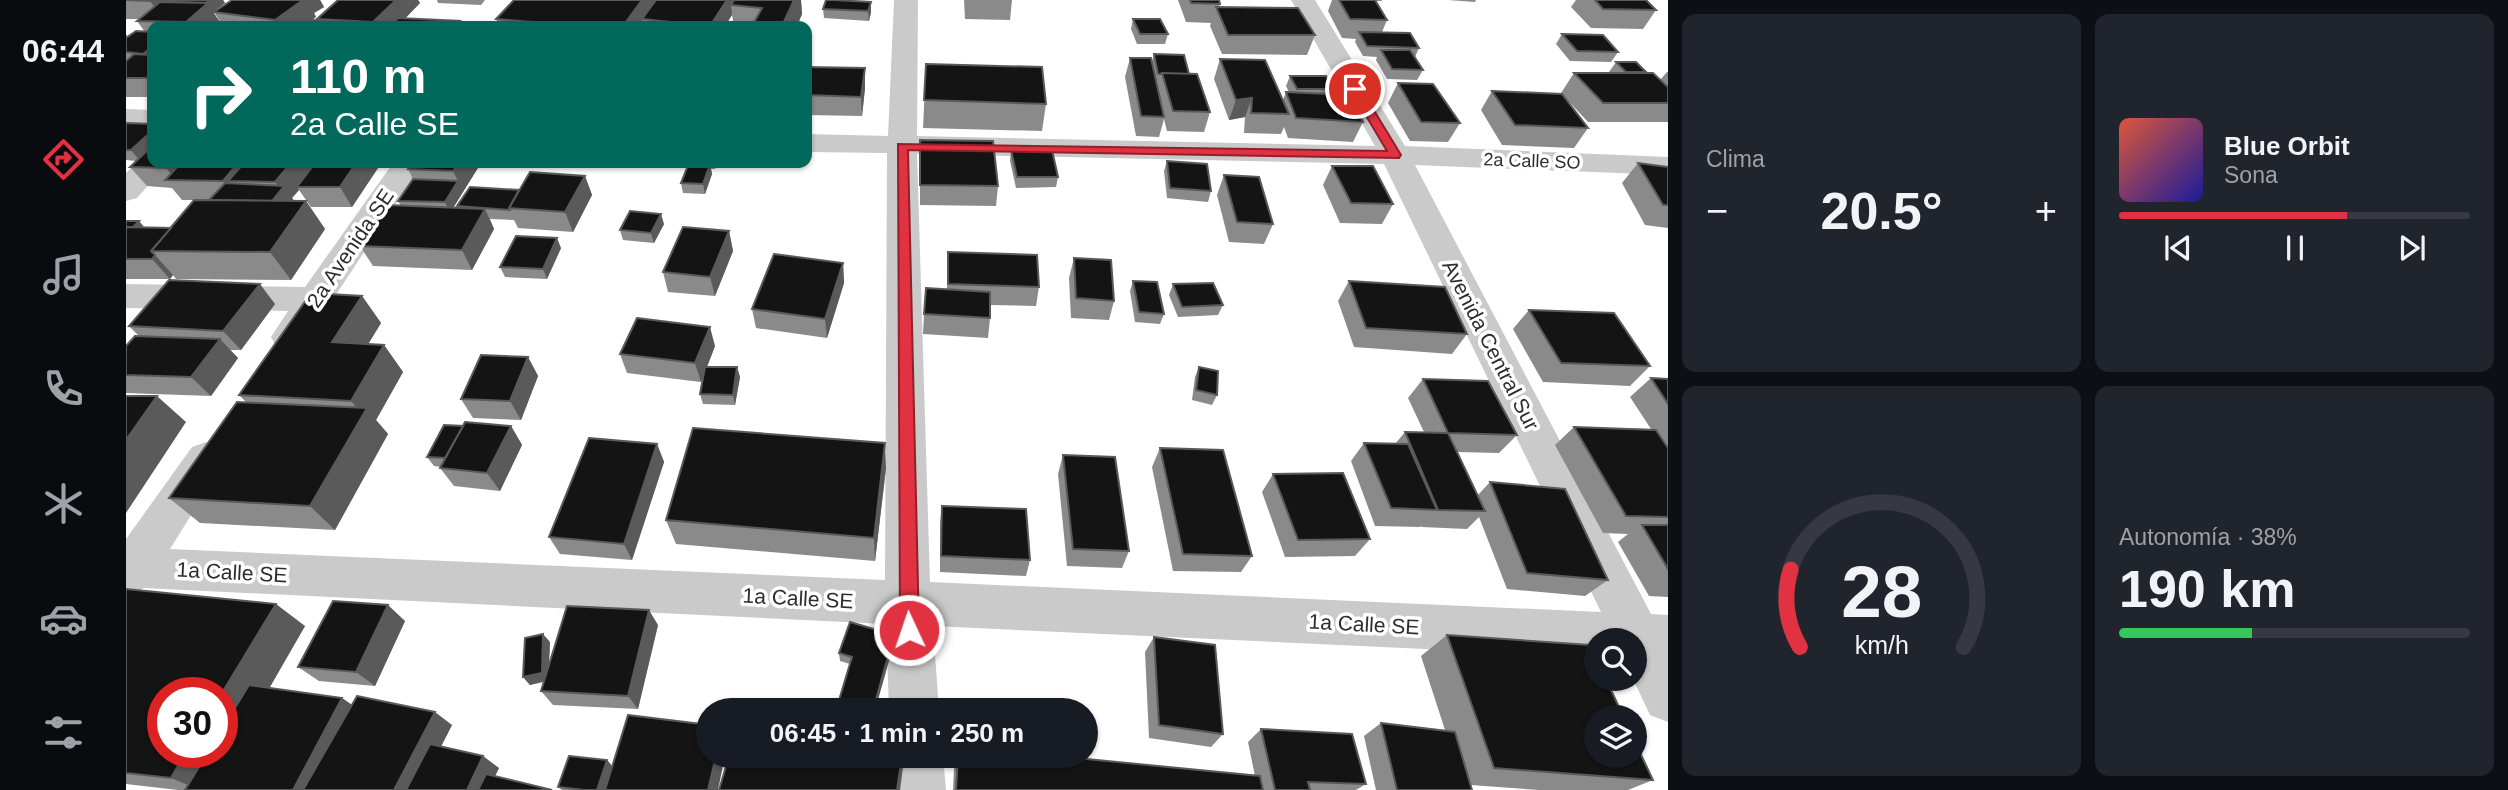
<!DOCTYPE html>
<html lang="es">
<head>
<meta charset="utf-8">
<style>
  :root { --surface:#171b24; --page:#20242c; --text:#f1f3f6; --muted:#9ea1a6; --line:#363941; --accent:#e03241 }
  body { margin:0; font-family:Arial,sans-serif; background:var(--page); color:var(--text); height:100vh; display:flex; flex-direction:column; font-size:26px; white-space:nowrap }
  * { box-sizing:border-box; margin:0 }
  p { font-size:23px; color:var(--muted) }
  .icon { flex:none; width:38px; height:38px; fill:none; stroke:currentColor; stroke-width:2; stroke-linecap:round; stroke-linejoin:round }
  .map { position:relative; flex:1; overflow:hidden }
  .panel { display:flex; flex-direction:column; gap:14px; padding:14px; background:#0d0f14; width:840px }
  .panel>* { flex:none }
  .guide { position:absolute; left:21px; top:21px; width:665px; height:147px; border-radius:14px; box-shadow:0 2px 5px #0004; background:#00695c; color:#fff; overflow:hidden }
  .buttons { position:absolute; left:1458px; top:628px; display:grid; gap:14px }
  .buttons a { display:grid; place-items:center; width:63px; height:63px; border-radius:50%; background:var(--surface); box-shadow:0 2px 5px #0004; font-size:35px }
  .speed { position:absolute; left:21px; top:677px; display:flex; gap:14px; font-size:35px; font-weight:700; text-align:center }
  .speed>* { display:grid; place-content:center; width:91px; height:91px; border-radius:50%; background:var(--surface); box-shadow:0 2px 5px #0004; line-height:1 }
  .speed .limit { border:10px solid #d22; background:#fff; color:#111 }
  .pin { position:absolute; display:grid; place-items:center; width:60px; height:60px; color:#fff; margin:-30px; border:4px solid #fff; border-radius:50%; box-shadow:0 2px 7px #0007 }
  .me { position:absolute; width:77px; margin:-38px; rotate:357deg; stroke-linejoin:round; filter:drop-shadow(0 0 5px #0008) }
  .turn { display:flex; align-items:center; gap:24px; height:147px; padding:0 28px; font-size:32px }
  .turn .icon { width:91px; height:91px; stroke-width:2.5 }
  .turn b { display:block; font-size:49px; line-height:60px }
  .big { font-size:52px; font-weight:800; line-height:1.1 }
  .panel .tile { flex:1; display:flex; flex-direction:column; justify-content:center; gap:10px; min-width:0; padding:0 24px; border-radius:14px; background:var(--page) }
  .panel .dial { align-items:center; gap:0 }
  .dial svg { height:182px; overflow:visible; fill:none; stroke:var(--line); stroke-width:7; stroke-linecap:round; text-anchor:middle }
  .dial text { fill:var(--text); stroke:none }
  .song { display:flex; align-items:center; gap:21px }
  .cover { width:84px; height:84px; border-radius:10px; background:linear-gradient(135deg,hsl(10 70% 55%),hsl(240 70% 35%)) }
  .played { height:7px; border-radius:4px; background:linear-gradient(90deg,var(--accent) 65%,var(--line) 65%) }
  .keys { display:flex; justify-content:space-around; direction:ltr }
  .heat { display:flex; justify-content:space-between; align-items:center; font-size:38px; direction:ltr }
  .charge { height:10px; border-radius:5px; background:linear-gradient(90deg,#34c759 38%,var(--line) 0) }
  .panel .tiles { flex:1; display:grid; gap:14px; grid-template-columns:repeat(2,1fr) }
  .trip { position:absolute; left:570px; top:698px; width:402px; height:70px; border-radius:35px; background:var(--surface); box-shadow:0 2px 5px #0004; font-weight:800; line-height:70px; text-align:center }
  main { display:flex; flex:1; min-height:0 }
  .dock { display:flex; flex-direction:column; width:126px; justify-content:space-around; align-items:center; background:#090b0e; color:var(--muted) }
  .dock .icon { width:49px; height:49px }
  .dock .on { color:var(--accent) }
  .dock b { font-size:32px; color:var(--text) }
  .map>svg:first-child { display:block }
</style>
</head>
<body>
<main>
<nav class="dock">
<b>06:44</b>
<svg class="icon on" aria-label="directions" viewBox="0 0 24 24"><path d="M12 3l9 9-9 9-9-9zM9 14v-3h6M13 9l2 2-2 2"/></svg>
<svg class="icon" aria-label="music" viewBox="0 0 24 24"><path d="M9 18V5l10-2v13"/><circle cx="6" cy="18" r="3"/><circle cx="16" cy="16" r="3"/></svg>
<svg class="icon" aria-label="phone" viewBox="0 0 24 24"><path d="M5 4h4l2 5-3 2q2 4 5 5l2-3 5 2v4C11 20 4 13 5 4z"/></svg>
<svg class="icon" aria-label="climate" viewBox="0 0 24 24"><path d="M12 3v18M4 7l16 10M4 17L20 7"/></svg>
<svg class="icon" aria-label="car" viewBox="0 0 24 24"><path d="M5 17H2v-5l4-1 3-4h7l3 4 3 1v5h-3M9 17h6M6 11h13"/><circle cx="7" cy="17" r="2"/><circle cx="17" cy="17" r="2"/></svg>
<svg class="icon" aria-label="filters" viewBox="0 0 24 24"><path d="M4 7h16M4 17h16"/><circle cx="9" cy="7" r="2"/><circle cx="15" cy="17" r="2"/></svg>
</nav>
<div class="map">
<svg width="1542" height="790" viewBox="0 0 1542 790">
  <rect width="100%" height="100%" fill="#fff"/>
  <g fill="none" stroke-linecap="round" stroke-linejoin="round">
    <g fill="#cacaca" fill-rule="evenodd">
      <path d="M 768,0 L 792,0 L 791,136 L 1249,146 L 1165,0 L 1189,0 L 1279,146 L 1542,157 L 1542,175 L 1289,165 L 1525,614 L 1542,615 L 1542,722 L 1524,715 L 1507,679 L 1508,640 L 1470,640 L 1470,657 L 807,626 L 813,710 L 763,710 L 760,624 L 18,588 L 0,597 L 0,539 L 66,447 L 80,442 L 94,447 L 100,459 L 44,549 L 759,580 L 761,153 L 681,152 L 681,134 L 762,136 ZM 791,154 L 1258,164 L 1475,612 L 804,582 Z"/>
      <polygon points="0,109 26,110 26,126 0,125"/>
      <polygon points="26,154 26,163 42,163 11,198 0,201 0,173 16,157"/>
      <polygon points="267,163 297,163 176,346 163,350 150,346 145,337 162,311 0,308 0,284 179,287"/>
      <polygon points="765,756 817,756 820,790 766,790"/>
    </g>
  </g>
  <g fill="#8a8a8a">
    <polygon points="0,0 97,0 99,3 87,12 94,22 89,26 26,26 26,97 0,97 0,34 2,37 19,32 11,21 12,19 0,19"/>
    <polygon points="106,0 194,0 198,7 188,13 190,17 177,26 97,26 88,12"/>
    <polygon points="212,0 292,0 294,3 279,18 336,26 179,26 192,21 191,19"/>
    <polygon points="311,0 359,0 355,5 312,3"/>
    <polygon points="388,0 675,0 676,14 671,26 608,26 606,15 599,26 373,26 370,19"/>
    <polygon points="838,0 886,0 884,20 839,19"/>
    <polygon points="1052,0 1093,0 1094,4 1093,7 1189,35 1181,55 1096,54 1084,26 1085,23 1060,22"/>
    <polygon points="1206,0 1256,0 1255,1 1249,1 1261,20 1256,32 1293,48 1289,57 1297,70 1291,80 1261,79 1250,60 1251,57 1237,56 1229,42 1230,39 1216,38 1202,11"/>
    <polygon points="1322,0 1350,0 1349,2"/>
    <polygon points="1450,0 1520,0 1530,10 1517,29 1465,28 1445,7"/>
    <polygon points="745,2 745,12 743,21 698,18 697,9"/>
    <polygon points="1007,19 1042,34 1039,44 1011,44 1005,29"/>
    <polygon points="1436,34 1492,52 1485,62 1444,61 1430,44"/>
    <polygon points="1028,54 1063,74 1084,112 1078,132 1041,131 1038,119 1033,137 1010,136 999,77 1004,58 1026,62"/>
    <polygon points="1094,59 1157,100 1160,92 1163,92 1160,86 1164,76 1207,89 1205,94 1237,122 1227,142 1162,138 1158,127 1155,134 1118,133 1119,117 1103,120 1088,79"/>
    <polygon points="1490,62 1534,80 1541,72 1542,72 1542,122 1462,122 1435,93 1448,73 1484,73 1483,72"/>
    <polygon points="800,64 920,104 916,131 797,128"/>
    <polygon points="681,67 739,68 739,88 736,116 681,115"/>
    <polygon points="1272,83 1334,123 1322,142 1284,141 1262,103"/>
    <polygon points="1366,91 1462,128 1448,148 1376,145 1355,110"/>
    <polygon points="0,124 26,163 253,163 254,165 226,207 185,207 173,190 166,198 168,201 180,201 199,229 165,280 50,279 47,275 44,279 0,279 0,221 13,221 18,227 45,228 83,200 56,200 46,188 21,186 4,167 10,161 0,160"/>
    <polygon points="794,140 872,186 870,206 794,205"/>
    <polygon points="885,150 932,177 930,187 890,188 884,161"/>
    <polygon points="1041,161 1085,191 1082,202 1041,198 1038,171"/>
    <polygon points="355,163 327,208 332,208 331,206 393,190 459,176 466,195 447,232 392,228 388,220 364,219 368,229 346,270 247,266 234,246 275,206 272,201 287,179 282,169"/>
    <polygon points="547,163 591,163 589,169 585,169 586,174 579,194 557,193 555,183 561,168 548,167"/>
    <polygon points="1512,163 1542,167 1542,228 1519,225 1496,183"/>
    <polygon points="1206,166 1267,204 1256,224 1214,223 1197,185"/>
    <polygon points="1098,175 1147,224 1138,244 1103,242 1091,195"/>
    <polygon points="538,224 528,243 497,240 494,230"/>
    <polygon points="603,231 607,251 589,296 542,292 537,272"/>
    <polygon points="435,248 421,279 379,277 374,267"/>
    <polygon points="822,252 913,287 910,306 864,305 864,318 862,338 797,334 798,314 821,289"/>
    <polygon points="948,258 988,301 983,320 945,318 943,278"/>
    <polygon points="717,263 718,283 701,338 630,328 626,309"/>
    <polygon points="1007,281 1038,314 1034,324 1009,322 1004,291"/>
    <polygon points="1223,281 1341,334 1326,354 1228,347 1212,301"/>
    <polygon points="1047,284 1097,305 1092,315 1052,317 1043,295"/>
    <polygon points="236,296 255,323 242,344 258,345 277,372 250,420 262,434 209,530 74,523 43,498 120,402 113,395"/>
    <polygon points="149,304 115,350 104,350 112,358 85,396 0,393 0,346 13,336 3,326"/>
    <polygon points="1403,310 1524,366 1504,386 1417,382 1387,329"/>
    <polygon points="589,346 581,367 611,367 614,377 609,405 577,404 574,394 577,376 575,382 501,373 494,354"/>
    <polygon points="402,357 412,376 395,420 347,418 335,399"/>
    <polygon points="1073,367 1091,395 1086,405 1066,400 1069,377"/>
    <polygon points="1525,378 1542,379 1542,597 1523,596 1492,542 1502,534 1477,533 1429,445 1448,427 1525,429 1504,397"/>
    <polygon points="1297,379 1391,435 1373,453 1331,452 1352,495 1364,482 1482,580 1459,596 1381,589 1353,517 1341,529 1296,527 1295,526 1294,527 1249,526 1225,461 1238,443 1269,444 1279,432 1298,432 1282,398"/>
    <polygon points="337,426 385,426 396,445 374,491 328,486 314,468 315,467 308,466 301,457"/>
    <polygon points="531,444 538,462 506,560 434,554 423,537"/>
    <polygon points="1034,448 1126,556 1115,572 1047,571 1026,467"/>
    <polygon points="937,455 1003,551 996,568 941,566 932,474"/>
    <polygon points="760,468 749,561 550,544 540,520"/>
    <polygon points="1147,474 1244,539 1229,556 1159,557 1136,492"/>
    <polygon points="816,506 904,560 900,576 814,572 814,523"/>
    <polygon points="0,589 179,626 143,688 216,698 226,705 326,725 315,746 373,768 369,776 426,790 52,790 0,784"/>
    <polygon points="279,621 249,686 193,681 172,667"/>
    <polygon points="532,625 512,709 427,705 415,691 418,682 404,685 397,677 424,642 423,665"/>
    <polygon points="1321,635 1527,780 1502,790 1413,790 1345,785 1346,790 1250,790 1238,736 1255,723 1319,730 1295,656"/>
    <polygon points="1028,637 1097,734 1085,747 1023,738 1019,652"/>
    <polygon points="768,643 749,710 712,710 711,707 724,664 714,661 713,653"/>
    <polygon points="1135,729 1240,784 1230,790 827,790 828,767 830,756 930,756 1129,776 1122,742"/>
    <polygon points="481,760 486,766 479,790 436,790 432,787"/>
  </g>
  <g fill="#5a5a5a">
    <polygon points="26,0 52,0 38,20 24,1"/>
    <polygon points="83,0 97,0 99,3 87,12 94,22 89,26 63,26 60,22"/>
    <polygon points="177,0 194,0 198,7 188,13 190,17 177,26 152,26 149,20"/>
    <polygon points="270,0 292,0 294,3 272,26 249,26 247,22"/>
    <polygon points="516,0 537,0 516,19 518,26 497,26"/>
    <polygon points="601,0 609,0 605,5 606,15 599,26 584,26"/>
    <polygon points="668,0 675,0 676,14 671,26 656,26"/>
    <polygon points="745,2 745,12 743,21 742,11"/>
    <polygon points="26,47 26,62 24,64 17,54"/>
    <polygon points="739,68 739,88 736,116 735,97"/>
    <polygon points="1126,98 1119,117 1103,120 1110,100"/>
    <polygon points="26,131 26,149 14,161 5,150"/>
    <polygon points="45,163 81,163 50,180 40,168"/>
    <polygon points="112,163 142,163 102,181 114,197 112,201 97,181"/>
    <polygon points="165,163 189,163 171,187 173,190 166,198 172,206 139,208 155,190 149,182"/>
    <polygon points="230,163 252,163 254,165 226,207 214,187"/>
    <polygon points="333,163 355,163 324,213 319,202 332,181 327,171"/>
    <polygon points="584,164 586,174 579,194 577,184"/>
    <polygon points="459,176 466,195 447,232 439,212"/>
    <polygon points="180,201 199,229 165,280 144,252"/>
    <polygon points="359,209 368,229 346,270 336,250"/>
    <polygon points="535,214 538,224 528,243 525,233"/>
    <polygon points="13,221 22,232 2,233"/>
    <polygon points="603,231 607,251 589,296 584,277"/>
    <polygon points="431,238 435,248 421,279 417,269"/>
    <polygon points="29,255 47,275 44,279 26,259"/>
    <polygon points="717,263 718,283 701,338 699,319"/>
    <polygon points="134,284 149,304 115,350 97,331"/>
    <polygon points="236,296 255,323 227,369 206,342"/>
    <polygon points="584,327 589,346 575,382 569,363"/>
    <polygon points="94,339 112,358 85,396 65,377"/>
    <polygon points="258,345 277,372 250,420 262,434 209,530 184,506 237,415 225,401"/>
    <polygon points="402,357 412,376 395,420 384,401"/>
    <polygon points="611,367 614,377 609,405 607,395"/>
    <polygon points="31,396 60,422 0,513 0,440"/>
    <polygon points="385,426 396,445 374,491 361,473"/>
    <polygon points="759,443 760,468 749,561 748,538"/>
    <polygon points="531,444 538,462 506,560 498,544"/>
    <polygon points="150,604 179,626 85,790 74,790 45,778 60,752 96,752 96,693"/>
    <polygon points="262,605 279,621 249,686 230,672"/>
    <polygon points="523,610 532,625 512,709 502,696"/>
    <polygon points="417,634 424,642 422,680 404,685 397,677"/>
    <polygon points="768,635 768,643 749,710 747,710"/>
    <polygon points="216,698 236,712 195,790 167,790"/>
    <polygon points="309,712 326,725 293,790 268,790"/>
    <polygon points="357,756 373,768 362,790 341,790"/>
    <polygon points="590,756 599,756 592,790 582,790"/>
    <polygon points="776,756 777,767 774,790 771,790"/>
    <polygon points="481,760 486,766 479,790 471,790"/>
  </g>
  <g fill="#141414" stroke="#5a5a5a" stroke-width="2">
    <polygon points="0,0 26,0 24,1"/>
    <polygon points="49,0 83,0 80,3 46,2"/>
    <polygon points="106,0 177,0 149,20 88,12"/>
    <polygon points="212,0 270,0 247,22 191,19"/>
    <polygon points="388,0 516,0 497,26 453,26 370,19"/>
    <polygon points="530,0 601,0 584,26 516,19"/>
    <polygon points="608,0 668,0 656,26 626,26 636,8 605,5"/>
    <polygon points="700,0 709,0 745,2 742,11 697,9"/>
    <polygon points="1064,0 1093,0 1094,4 1065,3"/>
    <polygon points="1213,0 1249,0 1261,20 1224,19"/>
    <polygon points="1469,0 1520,0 1530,10 1477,9"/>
    <polygon points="34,2 82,3 60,22 11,21"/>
    <polygon points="1090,7 1172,8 1189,35 1102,35"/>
    <polygon points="272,18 334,21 330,26 264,26"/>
    <polygon points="1007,19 1034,19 1042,34 1014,34"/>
    <polygon points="186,20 234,24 232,26 179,26"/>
    <polygon points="10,31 26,32 26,47 17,54 0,52 0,38"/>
    <polygon points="1233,32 1284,33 1293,48 1241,46"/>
    <polygon points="1436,34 1477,35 1492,52 1451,51"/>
    <polygon points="1255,50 1284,50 1297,70 1266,69"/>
    <polygon points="8,54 26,55 26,78 0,78 0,61"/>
    <polygon points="1028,54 1058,55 1063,74 1032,74"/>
    <polygon points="1004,58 1025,58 1038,117 1015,116"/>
    <polygon points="1094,59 1139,60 1163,114 1125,113 1126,98 1110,100"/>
    <polygon points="1490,62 1510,62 1520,72 1500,72"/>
    <polygon points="800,64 916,67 920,104 798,100"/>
    <polygon points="681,67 739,68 735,97 681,95"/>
    <polygon points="1036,73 1071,74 1084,112 1047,111"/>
    <polygon points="1448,73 1527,73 1542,87 1542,103 1477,103"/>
    <polygon points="1164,76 1200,76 1207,89 1171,89"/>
    <polygon points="1272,83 1307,84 1334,123 1295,122"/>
    <polygon points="1366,91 1436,94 1462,128 1389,125"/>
    <polygon points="1160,92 1224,95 1237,122 1170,118"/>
    <polygon points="1,123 26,124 26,131 5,150 0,150 0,124"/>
    <polygon points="794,140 867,141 872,186 794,185"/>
    <polygon points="26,146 26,163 45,163 40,168 4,167"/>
    <polygon points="885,150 926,150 932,177 891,177"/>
    <polygon points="1041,161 1081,164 1085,191 1044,188"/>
    <polygon points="55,163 112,163 97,181 39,180"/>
    <polygon points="118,163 165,163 149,182 102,181"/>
    <polygon points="189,163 230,163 214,187 171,187"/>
    <polygon points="286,163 333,163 327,171 282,169"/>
    <polygon points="563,163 584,164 577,184 555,183"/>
    <polygon points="1512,163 1542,167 1542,205 1537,205"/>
    <polygon points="1206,166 1247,166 1267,204 1225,203"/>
    <polygon points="404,172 459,176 439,212 383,208"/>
    <polygon points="1098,175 1133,177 1147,224 1111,222"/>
    <polygon points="287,179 332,181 319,202 272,201"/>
    <polygon points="99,183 158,186 146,201 83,200"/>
    <polygon points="344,187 393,190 383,208 384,210 331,206"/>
    <polygon points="68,200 180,201 144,252 25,251"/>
    <polygon points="262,205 359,209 336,250 234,246"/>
    <polygon points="504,211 535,214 525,233 494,230"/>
    <polygon points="0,221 13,221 7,227 0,227"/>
    <polygon points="0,227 45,228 25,251 29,255 26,259 0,259"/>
    <polygon points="557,227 603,231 584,277 537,272"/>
    <polygon points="390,236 431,238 417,269 374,267"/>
    <polygon points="822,252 911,255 913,287 822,284"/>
    <polygon points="648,254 717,263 699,319 626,309"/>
    <polygon points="948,258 985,260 988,301 950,298"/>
    <polygon points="43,280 134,284 97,331 3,326"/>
    <polygon points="1007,281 1031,282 1038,314 1013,312"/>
    <polygon points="1223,281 1319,287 1341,334 1240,328"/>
    <polygon points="1087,283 1097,305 1056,307 1047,284"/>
    <polygon points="800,288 864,292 864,318 798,314"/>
    <polygon points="185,293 236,296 206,342 258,345 225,401 113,395"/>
    <polygon points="1403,310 1488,313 1524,366 1435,363"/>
    <polygon points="511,318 584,327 569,363 494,354"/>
    <polygon points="9,336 94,339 65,377 0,375 0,346"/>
    <polygon points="355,355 402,357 384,401 335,399"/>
    <polygon points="579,367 611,367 607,395 574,394"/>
    <polygon points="1073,367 1092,371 1091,395 1070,390"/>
    <polygon points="1525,378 1542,379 1542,404"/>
    <polygon points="1297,379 1362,381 1391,435 1322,433"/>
    <polygon points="0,396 31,396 0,440"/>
    <polygon points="111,402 241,408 184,506 43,498"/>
    <polygon points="339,422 385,426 361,473 314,468"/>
    <polygon points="318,425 337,426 319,458 301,457"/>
    <polygon points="1448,427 1530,430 1542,448 1542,517 1500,516"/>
    <polygon points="567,428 759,443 748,538 540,520"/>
    <polygon points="1279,432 1322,433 1359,511 1312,510"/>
    <polygon points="463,438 531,444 498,544 423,537"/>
    <polygon points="1238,443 1282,444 1311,510 1265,508"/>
    <polygon points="1034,448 1097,450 1126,556 1057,554"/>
    <polygon points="937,455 989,457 1003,551 947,549"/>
    <polygon points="1217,473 1244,539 1172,540 1147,474"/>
    <polygon points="1364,482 1439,489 1482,580 1401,573"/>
    <polygon points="816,506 900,509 904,560 815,556"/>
    <polygon points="1516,525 1542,525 1542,569"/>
    <polygon points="0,589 150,604 96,693 37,693 37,752 60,752 45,778 0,773"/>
    <polygon points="207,601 262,605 230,672 172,667"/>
    <polygon points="441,606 523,610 502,696 415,691"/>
    <polygon points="724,622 768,635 747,710 722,710 711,707 726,657 713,653"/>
    <polygon points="417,634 416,673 397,677 399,638"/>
    <polygon points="1321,635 1464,645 1470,658 1470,679 1480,679 1498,718 1470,718 1470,756 1508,756 1508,740 1527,780 1368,768"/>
    <polygon points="1028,637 1089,645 1097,734 1033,725"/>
    <polygon points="123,685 216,698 167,790 59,790 82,752 96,752 96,729"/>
    <polygon points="231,696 309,712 268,790 177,790"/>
    <polygon points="502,715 583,725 583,756 590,756 582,790 479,790"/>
    <polygon points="1255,723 1329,732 1346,790 1271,790"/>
    <polygon points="1135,729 1226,734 1240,784 1182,782 1184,790 1149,790"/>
    <polygon points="304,744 357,756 341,790 280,790"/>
    <polygon points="443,756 481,760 471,790 458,790 432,787"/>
    <polygon points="603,756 776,756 771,790 593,790"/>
    <polygon points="832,756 930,756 1134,776 1137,790 830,790"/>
    <polygon points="360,774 426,790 352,790"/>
  </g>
  <polygon fill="#e03241" stroke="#92202a" stroke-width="2" points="1225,86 1235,89 1275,155 1273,158 782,150 793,630 790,636 783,639 776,636 774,630 772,144 1261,151 1224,89"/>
  <g text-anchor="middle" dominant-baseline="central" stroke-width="7" stroke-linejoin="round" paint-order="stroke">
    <g font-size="18" fill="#2d2d2d" stroke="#fff">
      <text transform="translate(1406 161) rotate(2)">2a Calle SO</text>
    </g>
    <g font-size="21" fill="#2d2d2d" stroke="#fff">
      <text transform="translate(224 248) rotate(-56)">2a Avenida SE</text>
      <text transform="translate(1365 345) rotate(63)">Avenida Central Sur</text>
      <text transform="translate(106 572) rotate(3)">1a Calle SE</text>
      <text transform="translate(672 598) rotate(3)">1a Calle SE</text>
      <text transform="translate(1238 624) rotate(3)">1a Calle SE</text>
    </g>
  </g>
</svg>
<div class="buttons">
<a><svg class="icon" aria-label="search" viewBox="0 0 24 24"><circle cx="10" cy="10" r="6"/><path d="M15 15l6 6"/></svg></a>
<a><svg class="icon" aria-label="layers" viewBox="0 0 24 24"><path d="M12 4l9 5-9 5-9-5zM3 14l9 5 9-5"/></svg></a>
</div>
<div class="speed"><div class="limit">30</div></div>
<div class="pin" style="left:1229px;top:89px;background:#d93025"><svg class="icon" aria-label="arrive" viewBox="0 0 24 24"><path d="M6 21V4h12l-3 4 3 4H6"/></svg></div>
<svg class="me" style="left:783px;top:630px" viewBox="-20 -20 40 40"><circle r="17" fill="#e03241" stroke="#fff" stroke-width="3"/><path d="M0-11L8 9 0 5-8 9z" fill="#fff"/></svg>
<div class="trip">06:45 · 1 min · 250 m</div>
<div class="guide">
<div class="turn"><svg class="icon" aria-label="right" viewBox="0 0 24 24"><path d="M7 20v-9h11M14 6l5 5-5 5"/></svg><div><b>110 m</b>2a Calle SE</div></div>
</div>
</div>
<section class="panel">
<div class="tiles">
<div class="tile"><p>Clima</p>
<div class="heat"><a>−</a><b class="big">20.5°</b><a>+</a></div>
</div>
<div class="tile">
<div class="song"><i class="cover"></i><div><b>Blue Orbit</b><p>Sona</p></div></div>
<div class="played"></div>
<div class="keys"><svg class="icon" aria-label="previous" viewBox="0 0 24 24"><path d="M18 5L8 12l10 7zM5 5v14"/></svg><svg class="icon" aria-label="pause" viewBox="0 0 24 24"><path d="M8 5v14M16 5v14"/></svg><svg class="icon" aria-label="next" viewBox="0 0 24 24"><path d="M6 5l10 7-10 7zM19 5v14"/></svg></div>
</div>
<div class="tile dial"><svg viewBox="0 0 100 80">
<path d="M14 69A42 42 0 1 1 86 69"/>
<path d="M14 69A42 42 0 0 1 10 35" stroke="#e03241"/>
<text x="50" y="56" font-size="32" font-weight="700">28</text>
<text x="50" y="72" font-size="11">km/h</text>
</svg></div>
<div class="tile"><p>Autonomía · 38%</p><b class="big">190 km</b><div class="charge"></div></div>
</div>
</section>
</main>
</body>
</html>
